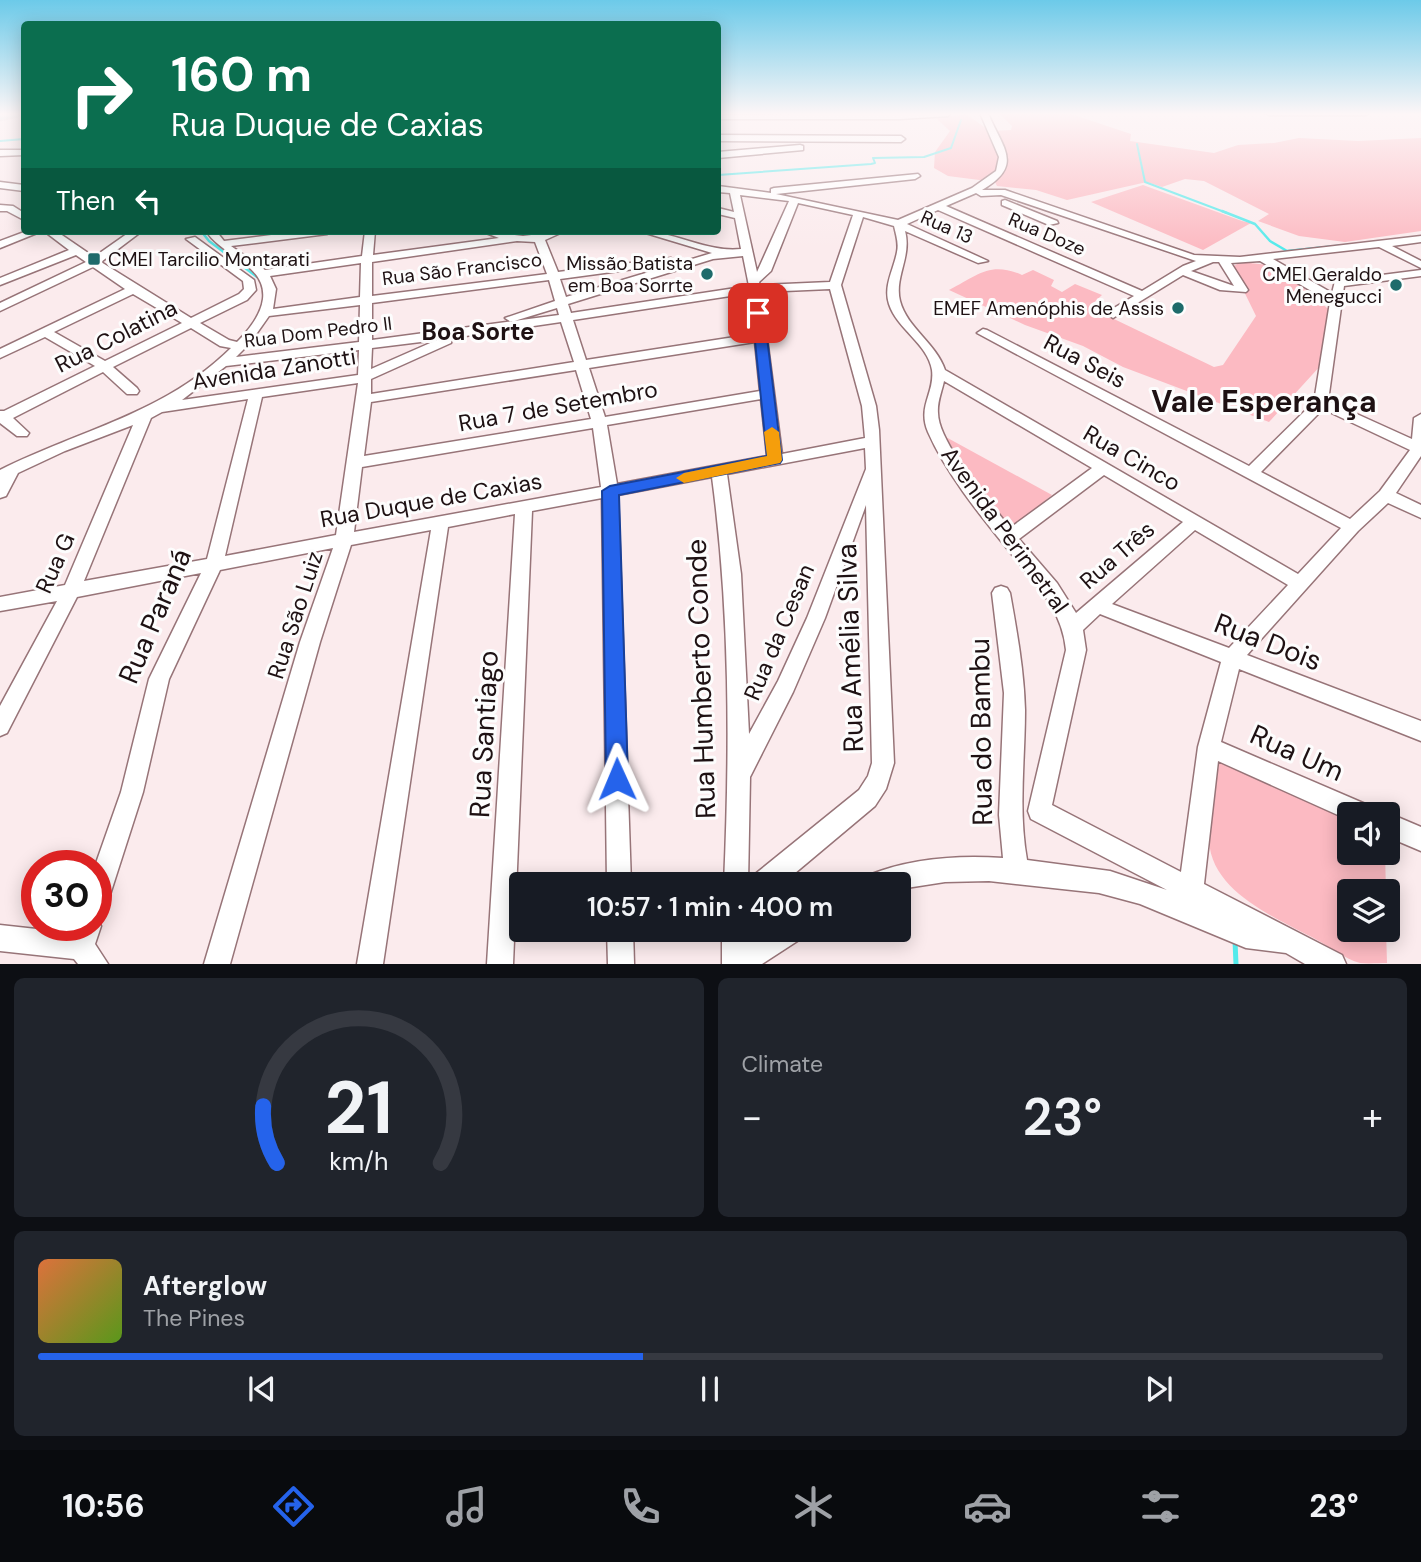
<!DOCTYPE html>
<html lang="en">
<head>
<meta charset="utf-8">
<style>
  :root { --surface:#171b24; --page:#20242c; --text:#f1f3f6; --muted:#9ea1a6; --line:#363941; --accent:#2563eb }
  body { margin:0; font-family:"DM Sans",sans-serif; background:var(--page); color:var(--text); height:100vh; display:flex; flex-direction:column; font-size:26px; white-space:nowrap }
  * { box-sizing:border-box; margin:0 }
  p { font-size:23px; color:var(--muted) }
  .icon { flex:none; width:38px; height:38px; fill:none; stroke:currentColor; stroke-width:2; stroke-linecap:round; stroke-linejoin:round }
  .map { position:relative; height:964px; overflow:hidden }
  .drawer { display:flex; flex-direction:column; gap:14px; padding:14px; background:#0d0f14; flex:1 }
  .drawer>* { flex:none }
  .banner { position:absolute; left:21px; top:21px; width:700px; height:214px; border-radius:7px; box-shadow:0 4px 18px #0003; background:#0b6e4f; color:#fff; overflow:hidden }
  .controls { position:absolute; left:1337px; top:802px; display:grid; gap:14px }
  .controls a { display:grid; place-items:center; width:63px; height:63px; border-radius:7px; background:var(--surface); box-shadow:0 4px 18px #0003; font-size:35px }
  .speed { position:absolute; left:21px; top:850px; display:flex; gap:14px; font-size:35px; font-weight:700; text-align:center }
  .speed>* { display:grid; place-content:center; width:91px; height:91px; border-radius:50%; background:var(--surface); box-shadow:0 4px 18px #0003; line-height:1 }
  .speed .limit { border:10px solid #d22; background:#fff; color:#111 }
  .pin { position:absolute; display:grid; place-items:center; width:60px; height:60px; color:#fff; margin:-30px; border-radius:14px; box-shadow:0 4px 10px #0006 }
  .me { position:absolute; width:77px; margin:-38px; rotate:359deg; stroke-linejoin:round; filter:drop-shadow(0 0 5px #0008) }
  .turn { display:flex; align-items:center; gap:24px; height:147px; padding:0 35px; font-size:32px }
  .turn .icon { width:91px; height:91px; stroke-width:2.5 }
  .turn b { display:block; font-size:49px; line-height:60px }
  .then { display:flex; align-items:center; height:66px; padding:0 35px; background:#0003; gap:14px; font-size:26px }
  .big { font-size:52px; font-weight:600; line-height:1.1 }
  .drawer .card { flex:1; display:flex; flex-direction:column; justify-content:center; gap:10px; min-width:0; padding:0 24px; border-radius:10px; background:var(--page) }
  .drawer .dial { align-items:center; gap:0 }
  .dial svg { height:182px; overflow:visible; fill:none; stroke:var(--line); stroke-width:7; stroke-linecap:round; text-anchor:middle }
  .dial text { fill:var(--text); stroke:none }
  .song { display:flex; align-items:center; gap:21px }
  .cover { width:84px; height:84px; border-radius:10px; background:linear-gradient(135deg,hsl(20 70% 55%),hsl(90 70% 35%)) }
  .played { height:7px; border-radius:4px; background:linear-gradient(90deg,var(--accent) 45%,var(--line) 45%) }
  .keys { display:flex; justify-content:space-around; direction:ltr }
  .heat { display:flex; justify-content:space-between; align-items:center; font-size:38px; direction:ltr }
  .drawer .tiles { flex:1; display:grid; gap:14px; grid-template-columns:1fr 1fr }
  .card:last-child { grid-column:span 2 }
  .trip { position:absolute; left:509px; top:872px; width:402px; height:70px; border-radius:7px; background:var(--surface); box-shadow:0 4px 18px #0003; font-weight:600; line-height:70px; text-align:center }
  .tabs { display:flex; height:112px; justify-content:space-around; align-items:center; background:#090b0e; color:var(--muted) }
  .tabs .icon { width:49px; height:49px }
  .tabs .on { color:var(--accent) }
  .tabs b { font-size:32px; color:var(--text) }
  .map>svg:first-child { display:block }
</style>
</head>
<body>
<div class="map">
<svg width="1421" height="964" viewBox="0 0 1421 964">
  <rect width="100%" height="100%" fill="#fbebed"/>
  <g fill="#fcbac2">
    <polygon points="999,113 1068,113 1131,134 1130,141 1214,153 1238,145 1274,143 1299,138 1358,141 1421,138 1421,231 1345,242 1299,236 1258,221 1269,214 1204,181 1185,179 1162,187 1147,182 1067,200 1036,190 997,186 995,182 948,176 934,168 935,152 950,131 936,118 966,114 990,131 1011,130 1012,126"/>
    <polygon points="1143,185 1242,221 1251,223 1203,250 1091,202"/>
    <path d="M 1241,262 L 1268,265 L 1281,269 L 1333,313 L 1322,364 L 1269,422 L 1123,367 L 1083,346 L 1025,325 L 949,290 C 978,275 990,261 1022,275 L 1033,270 L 1054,280 L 1051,286 L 1062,292 L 1075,284 L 1102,295 L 1089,307 L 1214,367 L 1223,365 L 1256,316 L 1232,267 Z"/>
    <polygon points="944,436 1052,495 1011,530"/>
    <path d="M 1219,762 L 1349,820 L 1349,852 L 1385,852 L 1386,891 L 1349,891 L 1349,929 L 1386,929 L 1387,963 C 1379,963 1368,964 1360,963 C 1345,959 1330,947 1317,940 C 1277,918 1212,893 1209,841 Z"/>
  </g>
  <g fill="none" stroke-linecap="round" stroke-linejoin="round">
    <g stroke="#53eaeb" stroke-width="2">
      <polyline points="0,141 24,139"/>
      <polyline points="1137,144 1145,182 1227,213"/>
      <polyline points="718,175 871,164 875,163 873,158 924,157 951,148 961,120"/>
    </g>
    <g stroke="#53eaeb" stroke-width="2.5">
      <polyline points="1222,211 1255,224 1270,241 1287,251 1376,242"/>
      <polyline points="201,231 209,241 257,277"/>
    </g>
    <polyline stroke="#53eaeb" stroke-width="5" points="1235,941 1236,964"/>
    <g stroke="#977478" stroke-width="3">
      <g id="minor">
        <polygon points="951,113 948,116 900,119 718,119 718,115"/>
        <path d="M 980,113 L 988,113 C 1002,148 1025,165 982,190 L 1005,190 L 1194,255 L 1240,257 L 1421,236 L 1421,242 L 1392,246 L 1421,261 L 1421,268 L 1379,247 L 1273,259 L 1332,293 L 1335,281 L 1421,270 L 1421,276 L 1344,286 L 1328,401 L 1412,439 L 1414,418 L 1421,414 L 1421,456 L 1396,493 L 1421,505 L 1421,518 L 1388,503 L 1358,531 L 1247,655 L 1421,721 L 1421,741 L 1239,669 L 1221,742 L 1370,806 L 1373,814 L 1349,814 L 1349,820 L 1218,761 L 1204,884 L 1342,955 L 1346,964 L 1305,964 L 1286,953 L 1246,948 L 1140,904 L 1099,893 L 989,881 L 945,882 L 900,889 L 900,884 L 866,884 L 869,875 C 912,858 958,855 1003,858 L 999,815 L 1004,693 L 992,593 L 995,588 L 1001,586 L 1007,588 L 1010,593 C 1017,632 1024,671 1025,710 C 1025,760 1018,810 1027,860 L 1110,871 L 1167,890 L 1031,819 L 1028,811 L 1066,650 C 1062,608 1034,582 1009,551 C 980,515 947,475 928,432 C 917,406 935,393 932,370 C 928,344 897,329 889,304 C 883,286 894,269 897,252 C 899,243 896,235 894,226 L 863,217 L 841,285 L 876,406 L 879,430 L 894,763 L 886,789 L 875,806 L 782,884 L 751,884 L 754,875 L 859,790 L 868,776 L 872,763 L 866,505 L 825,618 L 793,692 L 750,777 L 748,884 L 724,884 C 730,747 730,612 712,477 L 618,495 L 631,884 L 607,884 L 602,498 L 532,511 L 513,964 L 487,964 L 515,514 L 448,527 L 383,964 L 357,964 L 431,530 L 351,545 L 320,642 L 230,964 L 204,964 L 300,642 L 333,548 L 220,570 L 169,679 L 143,792 L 108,901 L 105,910 L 96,913 L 95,866 L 121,792 L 149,679 L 201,573 L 77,597 L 7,733 L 0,736 L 0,706 L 57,601 L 0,611 L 0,597 L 65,585 L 133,425 L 65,451 L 18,473 L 6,496 L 0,498 L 0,470 C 82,429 164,414 231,348 L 220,346 L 191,328 L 113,367 L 137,388 L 139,391 L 137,394 L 127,394 L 103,372 L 13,418 L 29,433 L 27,436 L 17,436 L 0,423 L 0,411 L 4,411 L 95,366 L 45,337 L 0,358 L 0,349 L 125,289 L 93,267 L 0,311 L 0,303 L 86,262 L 76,255 L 0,285 L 0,278 L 69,250 L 44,231 L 56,231 L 94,257 L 131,231 L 142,231 L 101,262 L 191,318 L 239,294 L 244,289 L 243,281 L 186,239 L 195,237 L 254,280 L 256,290 L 247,300 L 200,323 L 229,340 L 237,342 C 248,331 261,315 263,299 C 267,265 223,257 206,231 L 216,231 L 224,241 L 302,231 L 332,231 L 327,234 L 231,246 L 265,270 L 362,256 L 365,231 L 375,231 L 373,255 L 499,238 L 481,231 L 523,236 L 565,231 L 545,240 L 558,272 L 671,258 L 677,261 L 671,264 L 560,279 L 566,297 L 712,253 L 639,231 C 674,231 708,253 741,249 L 735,218 L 718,214 L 718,208 L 734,212 L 730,193 L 718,192 L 718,186 L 771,193 L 771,189 L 774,188 L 918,174 L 920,176 L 915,179 L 776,194 L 898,220 L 972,188 L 996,171 L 999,157 ZM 976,193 L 981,196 L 1001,195 L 1196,261 L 1183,266 L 1142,291 L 946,206 ZM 740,195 L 789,201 L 757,272 ZM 798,203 L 853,215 L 830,282 L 760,285 L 759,282 L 771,271 ZM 938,210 L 1134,296 L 1109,311 L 1107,314 L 1113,318 L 1183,275 L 1220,290 L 1246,292 L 1248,290 L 1231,263 L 1260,261 L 1330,302 L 1314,402 L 1249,466 L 987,330 L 983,329 L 977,333 L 1341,528 L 1298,574 L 945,370 C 936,343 907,328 900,301 C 894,277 912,257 905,231 L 978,263 L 988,261 L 907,224 ZM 517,241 L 535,242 L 547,274 L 372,296 L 372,262 ZM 743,256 L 749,286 L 571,313 L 568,304 L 713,259 ZM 1213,262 L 1219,262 L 1234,286 L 1191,271 ZM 361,263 L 360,297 L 273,309 L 276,289 L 270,276 ZM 549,280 L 555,301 L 505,318 L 511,322 L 557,308 L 559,315 L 372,340 L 372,303 ZM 830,289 L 862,406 L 865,438 L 782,454 L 761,292 ZM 750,293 L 754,334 L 586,360 L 573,320 ZM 133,294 L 182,323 L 105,361 L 54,332 ZM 360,305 L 359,342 L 236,357 L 250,343 L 269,316 ZM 561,322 L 574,362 L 371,394 L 371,379 L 451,343 L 452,338 ZM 437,340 L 371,369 L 372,348 ZM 755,342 L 760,391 L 605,417 L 589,368 ZM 359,350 L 358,375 L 182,400 L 226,366 ZM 576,370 L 591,419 L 364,456 L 371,402 ZM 944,381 L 1092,468 L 1010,528 C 991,503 938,443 938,413 C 937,402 942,391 944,381 ZM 358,383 L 336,535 L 225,556 L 262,397 ZM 248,399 L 207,559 L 84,581 L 151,418 L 162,412 ZM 761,399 L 767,456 L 617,484 L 607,425 ZM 1323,409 L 1410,450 L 1380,491 L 1350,519 L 1261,472 ZM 593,428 L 601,487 L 354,532 L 362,467 ZM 865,448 L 866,469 L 807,618 L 778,681 L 749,734 L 741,574 L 727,474 ZM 1104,475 L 1183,522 L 1076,613 L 1057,583 L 1019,539 ZM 1195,530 L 1288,585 L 1229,648 L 1112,604 ZM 1100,614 L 1221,662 L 1198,747 L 1181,872 L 1052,805 L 1086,650 L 1083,630 Z"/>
        <polygon points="1265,113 1370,113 1366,115 1269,115"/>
        <polygon points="718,135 901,136 905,139 901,142 718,141"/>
        <polygon points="800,145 803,146 803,150 718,158 718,152"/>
        <polygon points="0,150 24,150 24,155 0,156"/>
        <polygon points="0,182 24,185 24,191 0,188"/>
        <polygon points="1005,200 1057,221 1058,223 1049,225 1002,205 1002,201"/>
        <polygon points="0,205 13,206 24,213 24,220 7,211 0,211"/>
        <polygon points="27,231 42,231 0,248 0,241"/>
        <polygon points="1388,813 1421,827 1421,851 1388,837"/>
        <polygon points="97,917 101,926 95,944 108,964 78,964 74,959 0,951 0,925 73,933 75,926 96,926"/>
        <polygon points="607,929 633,929 634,964 608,964"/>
        <polygon points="722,929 748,929 748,942 769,929 806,929 802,938 762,964 722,964"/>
      </g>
    </g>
    <g stroke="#cecbcb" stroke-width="3">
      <polygon id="major" points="23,113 22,115 0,120 0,114"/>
    </g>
    <use href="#minor" fill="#fff" fill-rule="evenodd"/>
    <use href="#major" fill="#9cd8d8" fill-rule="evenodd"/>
  </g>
  <linearGradient id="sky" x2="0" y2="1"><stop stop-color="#6ccae9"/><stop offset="0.46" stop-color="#fdf6f7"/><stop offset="1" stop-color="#fdf6f7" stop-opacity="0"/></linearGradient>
  <rect width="1421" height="248" fill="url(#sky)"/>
  <polygon fill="#2563eb" stroke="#184099" stroke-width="2" points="758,309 764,313 782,460 780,463 619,495 628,779 625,787 617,790 609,787 606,779 602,491 610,486 767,456 752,313"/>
  <polygon fill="#f59e0b" points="772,427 779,432 782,460 780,463 684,483 676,478 684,473 767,456 764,432"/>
  <g fill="#1e6b6b" stroke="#fdfdfd" stroke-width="2.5">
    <rect x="87" y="252" width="14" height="14" rx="3.5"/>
    <circle cx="707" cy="274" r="7"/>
    <circle cx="1396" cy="285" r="7"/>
    <circle cx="1178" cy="308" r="7"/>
  </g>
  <g text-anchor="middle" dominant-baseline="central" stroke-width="6" stroke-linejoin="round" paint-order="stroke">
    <g font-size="19" fill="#1e1113" stroke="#fdfdfd">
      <text transform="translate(947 227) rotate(24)">Rua 13</text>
      <text transform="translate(1047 234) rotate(23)">Rua Doze</text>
      <text transform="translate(462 269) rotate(-7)">Rua São Francisco</text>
      <text transform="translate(318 332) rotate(-7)">Rua Dom Pedro II</text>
    </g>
    <g font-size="19" fill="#1e1113" stroke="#fdfdfd" text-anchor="end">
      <text x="108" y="259" text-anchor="start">CMEI Tarcilio Montarati</text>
      <text x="693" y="263">Missão Batista<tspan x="693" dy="22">em Boa Sorrte</tspan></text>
      <text x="1382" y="274">CMEI Geraldo<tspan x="1382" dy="22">Menegucci</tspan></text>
      <text x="1164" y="308">EMEF Amenóphis de Assis</text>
    </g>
    <g font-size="23" fill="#1e1113" stroke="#fdfdfd">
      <text transform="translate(116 336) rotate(-27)">Rua Colatina</text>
      <text transform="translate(1085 361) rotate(28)">Rua Seis</text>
      <text transform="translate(274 369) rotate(-9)">Avenida Zanotti</text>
      <text transform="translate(558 406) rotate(-10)">Rua 7 de Setembro</text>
      <text transform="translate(1132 458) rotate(30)">Rua Cinco</text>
      <text transform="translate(431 500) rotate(-10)">Rua Duque de Caxias</text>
      <text transform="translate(1005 530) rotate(54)">Avenida Perimetral</text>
      <text transform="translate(1117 555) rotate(-41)">Rua Três</text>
      <text transform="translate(55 563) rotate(-66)">Rua G</text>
      <text transform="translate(295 615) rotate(-72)">Rua São Luiz</text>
      <text transform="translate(779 632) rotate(-67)">Rua da Cesan</text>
    </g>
    <g font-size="24" font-weight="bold" fill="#1e1113" stroke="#fdfdfd">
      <text x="478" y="331">Boa Sorte</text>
    </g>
    <g font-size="28" fill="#1e1113" stroke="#fdfdfd">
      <text transform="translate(155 616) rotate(-67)">Rua Paraná</text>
      <text transform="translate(1268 642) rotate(21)">Rua Dois</text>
      <text transform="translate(850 648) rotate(-92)">Rua Amélia Silva</text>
      <text transform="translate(701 679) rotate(-92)">Rua Humberto Conde</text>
      <text transform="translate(981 732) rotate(-91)">Rua do Bambu</text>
      <text transform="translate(484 734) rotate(-87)">Rua Santiago</text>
      <text transform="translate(1297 753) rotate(24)">Rua Um</text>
    </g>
    <g font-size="30" font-weight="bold" fill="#1e1113" stroke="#fdfdfd">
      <text x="1264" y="401">Vale Esperança</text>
    </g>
  </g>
</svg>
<div class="controls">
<a><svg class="icon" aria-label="sound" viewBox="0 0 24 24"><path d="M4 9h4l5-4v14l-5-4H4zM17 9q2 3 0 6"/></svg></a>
<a><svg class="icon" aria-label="layers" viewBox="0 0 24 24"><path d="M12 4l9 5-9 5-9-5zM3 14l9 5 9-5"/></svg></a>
</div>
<div class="speed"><div class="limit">30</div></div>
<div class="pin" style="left:758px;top:313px;background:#d93025"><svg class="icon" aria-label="arrive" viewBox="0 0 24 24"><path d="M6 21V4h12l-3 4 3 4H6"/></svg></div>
<svg class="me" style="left:617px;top:779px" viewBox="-20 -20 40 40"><path d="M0-17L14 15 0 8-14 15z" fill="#2563eb" stroke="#fff" stroke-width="4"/></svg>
<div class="trip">10:57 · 1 min · 400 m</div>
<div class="banner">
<div class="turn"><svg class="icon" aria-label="right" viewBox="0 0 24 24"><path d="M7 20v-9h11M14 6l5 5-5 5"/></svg><div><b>160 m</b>Rua Duque de Caxias</div></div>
<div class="then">Then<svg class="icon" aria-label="left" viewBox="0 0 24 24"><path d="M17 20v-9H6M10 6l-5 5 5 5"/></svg></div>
</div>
</div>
<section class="drawer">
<div class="tiles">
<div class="card dial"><svg viewBox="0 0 100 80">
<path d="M14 69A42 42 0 1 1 86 69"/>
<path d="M14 69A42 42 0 0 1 8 44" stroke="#2563eb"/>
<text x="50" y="56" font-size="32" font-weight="700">21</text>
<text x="50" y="72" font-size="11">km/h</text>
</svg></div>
<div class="card"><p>Climate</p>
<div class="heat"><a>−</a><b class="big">23°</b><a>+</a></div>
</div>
<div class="card">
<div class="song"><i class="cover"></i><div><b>Afterglow</b><p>The Pines</p></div></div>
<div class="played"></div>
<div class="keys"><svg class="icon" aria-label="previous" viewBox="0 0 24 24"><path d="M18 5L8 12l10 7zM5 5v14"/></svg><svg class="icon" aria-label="pause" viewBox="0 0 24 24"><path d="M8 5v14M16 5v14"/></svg><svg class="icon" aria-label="next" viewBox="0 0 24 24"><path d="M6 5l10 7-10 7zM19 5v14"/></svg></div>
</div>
</div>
</section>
<nav class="tabs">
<b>10:56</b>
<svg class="icon on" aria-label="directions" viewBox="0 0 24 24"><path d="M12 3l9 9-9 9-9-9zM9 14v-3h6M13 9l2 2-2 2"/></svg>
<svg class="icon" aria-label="music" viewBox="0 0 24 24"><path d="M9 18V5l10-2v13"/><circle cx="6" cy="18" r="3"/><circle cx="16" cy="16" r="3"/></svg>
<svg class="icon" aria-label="phone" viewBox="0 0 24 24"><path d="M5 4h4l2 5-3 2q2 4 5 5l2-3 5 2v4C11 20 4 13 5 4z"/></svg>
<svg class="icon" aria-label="climate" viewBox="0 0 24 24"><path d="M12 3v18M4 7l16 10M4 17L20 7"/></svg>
<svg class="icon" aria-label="car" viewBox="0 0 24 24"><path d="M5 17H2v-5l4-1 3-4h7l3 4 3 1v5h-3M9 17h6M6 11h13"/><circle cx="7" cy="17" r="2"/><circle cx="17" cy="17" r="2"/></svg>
<svg class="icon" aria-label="filters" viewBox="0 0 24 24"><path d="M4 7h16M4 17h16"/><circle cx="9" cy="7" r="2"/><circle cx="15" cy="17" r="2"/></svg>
<b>23°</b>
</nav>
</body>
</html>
